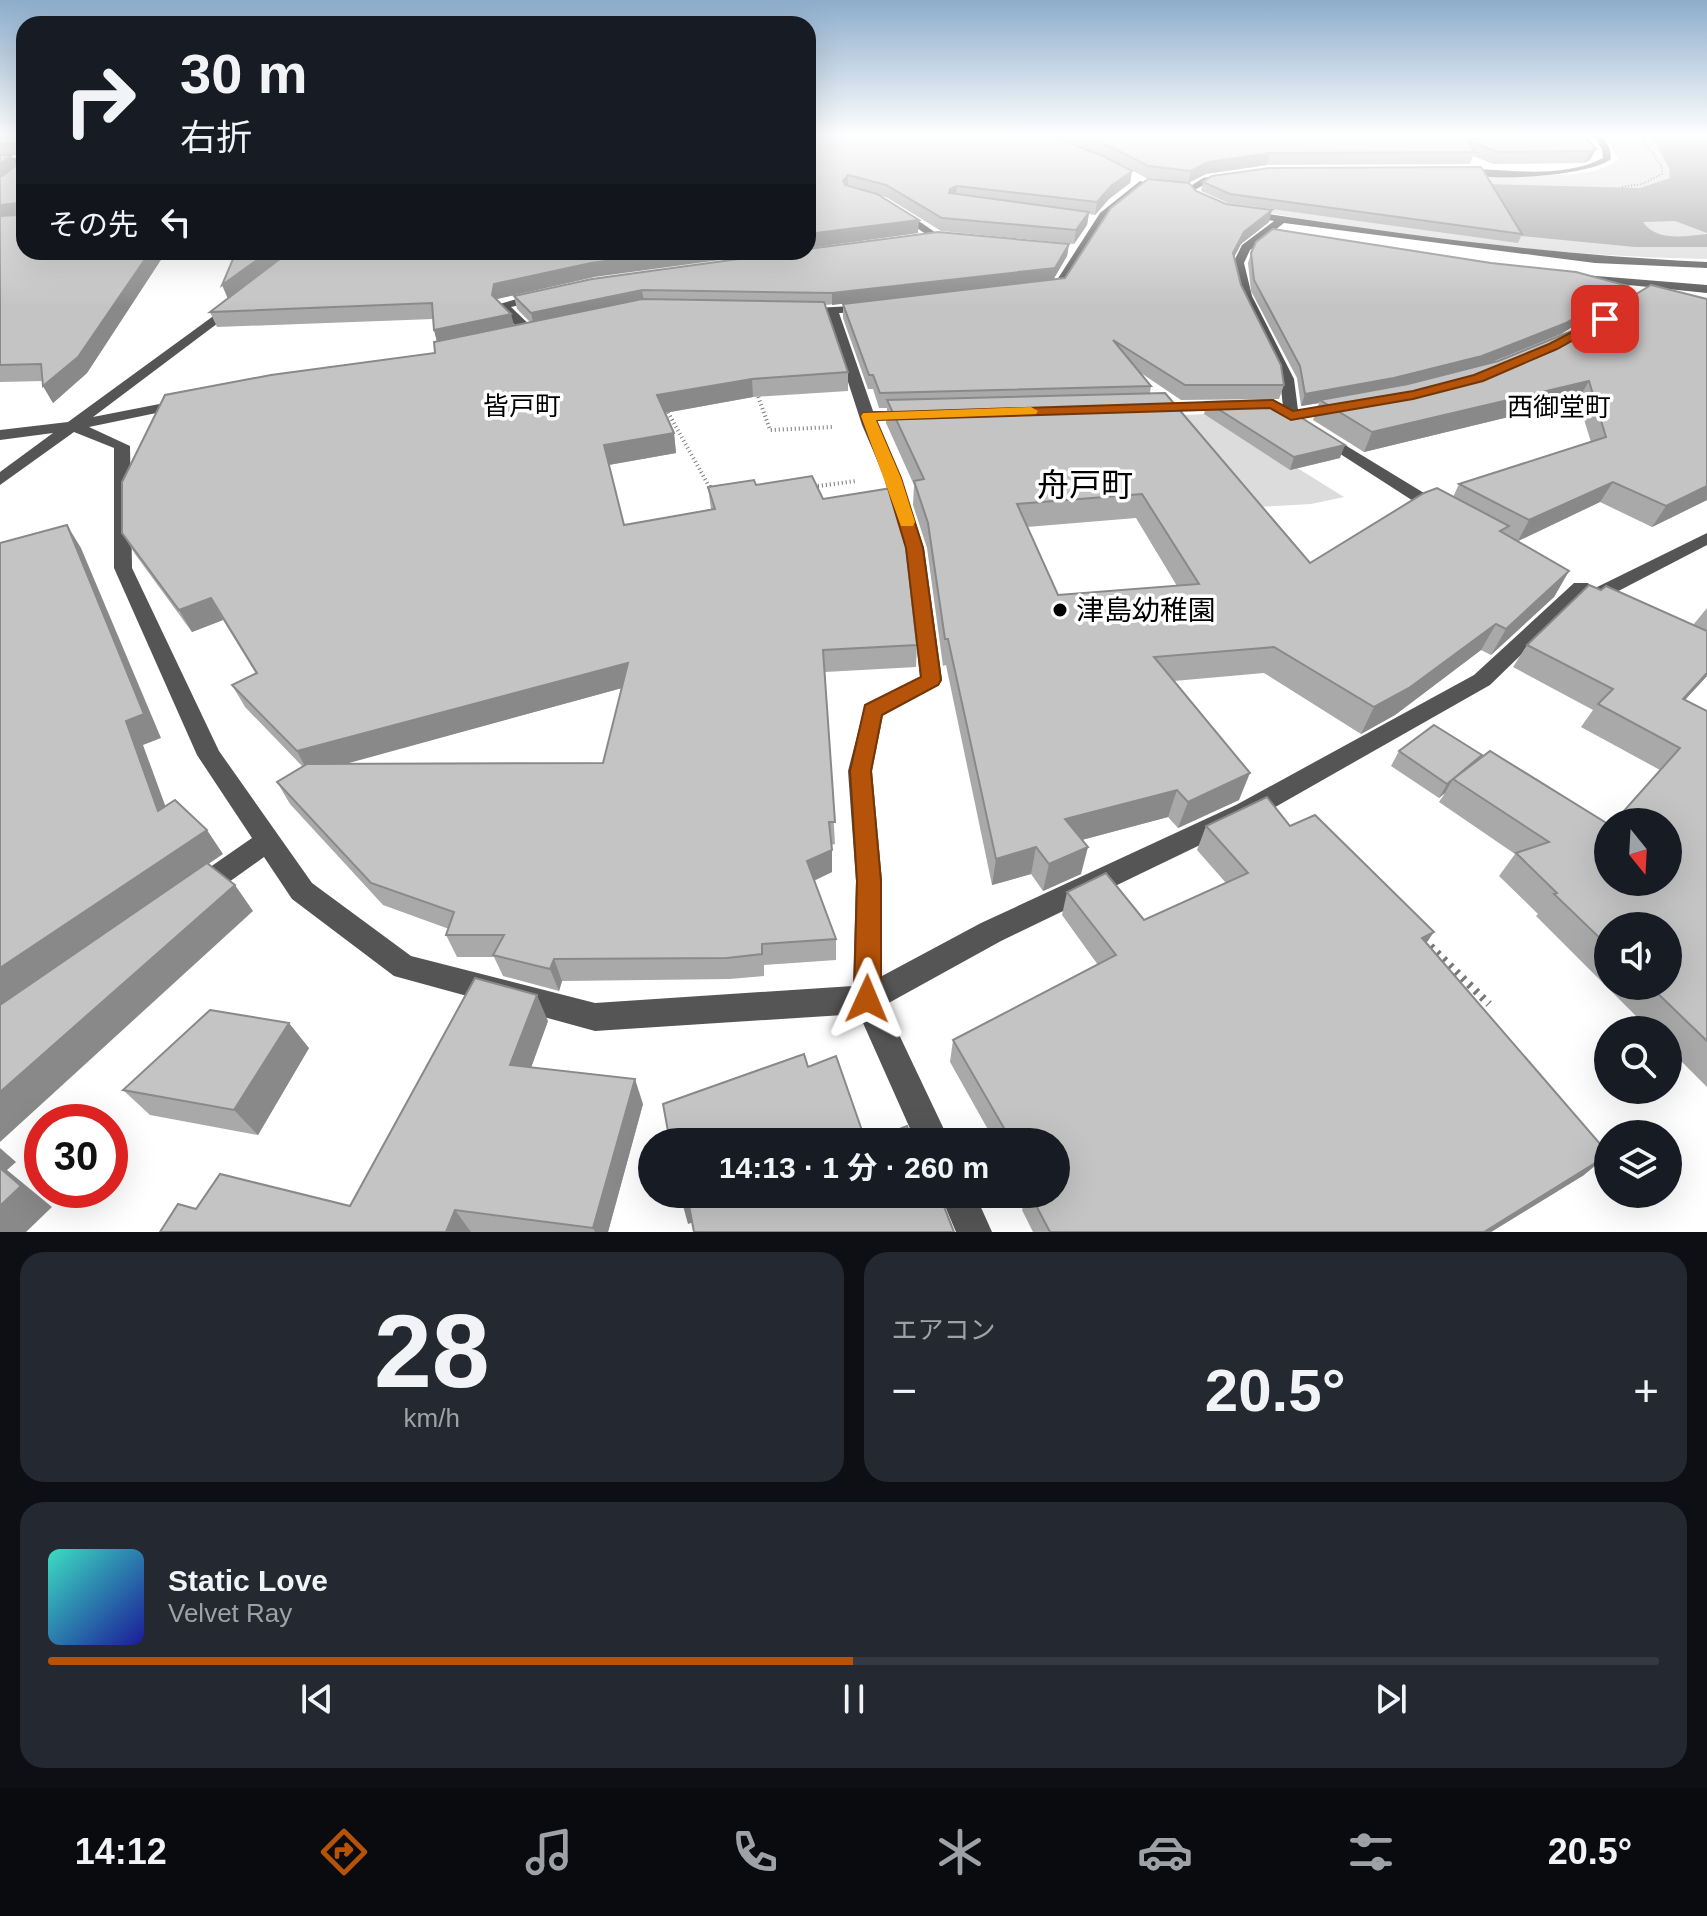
<!DOCTYPE html>
<html lang="ja">
<head>
<meta charset="utf-8">
<style>
  :root { --surface:#171b24; --page:#242831; --text:#f1f3f6; --muted:#9ea1a6; --line:#363941; --accent:#b45309 }
  body { margin:0; font-family:Helvetica,"Noto Sans JP",sans-serif; background:var(--page); color:var(--text); height:100vh; display:flex; flex-direction:column; font-size:30px; white-space:nowrap }
  * { box-sizing:border-box; margin:0 }
  p { font-size:26px; color:var(--muted) }
  .icon { flex:none; width:44px; height:44px; fill:none; stroke:currentColor; stroke-width:2; stroke-linecap:round; stroke-linejoin:round }
  .map { position:relative; height:1232px; overflow:hidden }
  .drawer { display:flex; flex-direction:column; gap:20px; padding:20px; background:#0d0f14; flex:1 }
  .drawer>* { flex:none }
  .hud { position:absolute; left:16px; top:16px; width:800px; height:244px; border-radius:24px; box-shadow:0 8px 32px #0002; background:#171b24; color:var(--text); overflow:hidden }
  .needle { width:52px; rotate:162deg }
  .controls { position:absolute; left:1594px; top:808px; display:grid; gap:16px }
  .controls a { display:grid; place-items:center; width:88px; height:88px; border-radius:50%; background:var(--surface); box-shadow:0 8px 32px #0002; font-size:40px }
  .speed { position:absolute; left:24px; top:1104px; display:flex; gap:16px; font-size:40px; font-weight:700; text-align:center }
  .speed>* { display:grid; place-content:center; width:104px; height:104px; border-radius:50%; background:var(--surface); box-shadow:0 8px 32px #0002; line-height:1 }
  .speed .limit { border:12px solid #d22; background:#fff; color:#111 }
  .pin { position:absolute; display:grid; place-items:center; width:68px; height:68px; color:#fff; margin:-34px; border-radius:16px; box-shadow:0 4px 12px #0006 }
  .me { position:absolute; width:88px; margin:-44px; rotate:1deg; stroke-linejoin:round; filter:drop-shadow(0 0 6px #0008) }
  .turn { display:flex; align-items:center; gap:28px; height:168px; padding:0 32px; font-size:36px }
  .turn .icon { width:104px; height:104px; stroke-width:2.5 }
  .turn b { display:block; font-size:56px; line-height:68px }
  .then { display:flex; align-items:center; height:76px; padding:0 32px; background:#0003; gap:16px; font-size:30px }
  .big { font-size:60px; font-weight:700; line-height:1.1 }
  .drawer .tile { flex:1; display:flex; flex-direction:column; justify-content:center; gap:12px; min-width:0; padding:0 28px; border-radius:24px; background:var(--page) }
  .drawer .dial { align-items:center; gap:0 }
  .dial b { font-size:104px; line-height:1 }
  .song { display:flex; align-items:center; gap:24px }
  .cover { width:96px; height:96px; border-radius:12px; background:linear-gradient(135deg,hsl(170 70% 55%),hsl(240 70% 35%)) }
  .played { height:8px; border-radius:4px; background:linear-gradient(90deg,var(--accent) 50%,var(--line) 50%) }
  .keys { display:flex; justify-content:space-around; direction:ltr }
  .heat { display:flex; justify-content:space-between; align-items:center; font-size:44px; direction:ltr }
  .drawer .tiles { flex:1; display:grid; gap:20px; grid-template-columns:1fr 1fr }
  .tile:last-child { grid-column:span 2 }
  .trip { position:absolute; left:638px; top:1128px; width:432px; height:80px; border-radius:40px; background:var(--surface); box-shadow:0 8px 32px #0002; font-weight:700; line-height:80px; text-align:center }
  .tab-bar { display:flex; height:128px; justify-content:space-around; align-items:center; background:#090b0e; color:var(--muted) }
  .tab-bar .icon { width:56px; height:56px }
  .tab-bar .on { color:var(--accent) }
  .tab-bar b { font-size:36px; color:var(--text) }
  .map>svg:first-child { display:block }
</style>
</head>
<body>
<div class="map">
<svg width="1707" height="1232" viewBox="0 0 1707 1232">
  <rect width="100%" height="100%" fill="#fff"/>
  <g fill="#dcdcdc">
    <path d="M 1605,134 L 1707,134 L 1707,259 C 1547,256 1385,236 1228,205 L 1216,192 L 1304,173 L 1564,175 C 1584,173 1601,172 1618,160 Z"/>
    <polygon points="1266,412 1262,446 1344,497 1311,504 1241,508 1180,415"/>
  </g>
  <path fill="#a3a3a3" d="M 1651,134 L 1707,134 L 1707,233 L 1675,221 L 1643,222 C 1656,242 1686,236 1707,234 L 1707,247 L 1635,247 L 1449,229 L 1327,180 L 1640,188 L 1670,178 L 1669,168 Z"/>
  <g fill="none" stroke-linecap="round" stroke-linejoin="round">
    <polyline stroke="#777" stroke-width="2" stroke-dasharray="1 2" stroke-linecap="butt" points="1622,187 1642,184 1662,174 1662,167 1639,134"/>
    <g stroke="#777" stroke-width="4" stroke-dasharray="1 3" stroke-linecap="butt">
      <polyline points="757,393 770,430 833,427"/>
      <polyline points="666,409 710,488"/>
      <polyline points="810,487 856,481"/>
    </g>
    <g stroke="#777" stroke-width="5" stroke-dasharray="2 4" stroke-linecap="butt">
      <polyline points="709,486 712,491"/>
      <polyline points="810,487 816,486"/>
    </g>
    <polyline stroke="#777" stroke-width="8" stroke-dasharray="3 6" stroke-linecap="butt" points="1424,940 1489,1004"/>
    <g fill="#555" fill-rule="evenodd">
      <path d="M 1593,134 L 1601,134 L 1610,149 L 1611,159 C 1588,177 1479,183 1455,171 L 1459,168 C 1504,169 1561,180 1603,158 L 1602,149 Z"/>
      <rect x="0" y="158" width="24" height="6"/>
      <polygon points="1228,173 1231,178 1209,182 1191,192 1186,189 1203,178"/>
      <polygon points="1140,181 1148,183 1107,217 1063,288 1038,291 1038,285 1055,283 1100,213"/>
      <polygon points="894,208 900,208 942,237 933,239 894,212"/>
      <path d="M 1242,210 C 1396,234 1551,255 1707,262 L 1707,268 L 1595,263 L 1284,223 L 1250,250 L 1244,263 L 1252,296 L 1294,379 L 1298,410 L 1341,403 L 1348,407 L 1341,411 L 1291,420 L 1284,416 L 1280,379 L 1240,296 L 1233,263 L 1242,245 L 1274,221 L 1238,215 Z"/>
      <polygon points="1584,275 1707,285 1707,293 1580,280 1578,278"/>
      <polygon points="541,292 547,296 545,299 511,307 536,331 536,337 526,337 496,305"/>
      <polygon points="234,301 240,305 238,308 93,417 185,399 190,400 190,406 89,427 130,446 132,568 219,751 312,883 411,956 595,1003 853,986 856,881 848,771 865,705 920,677 906,548 885,478 862,425 826,314 796,315 796,309 872,305 874,308 868,312 839,313 873,411 912,411 919,415 912,419 876,420 901,478 924,548 942,680 939,685 883,715 872,771 882,881 882,976 981,923 1236,805 1474,675 1574,583 1588,583 1591,587 1490,685 1254,819 1001,941 885,1005 950,1142 916,1142 859,1014 595,1031 394,976 292,899 264,857 208,897 199,901 190,897 186,889 190,881 252,838 197,755 114,568 114,448 74,432 0,485 0,472 53,433 0,440 0,430 68,422"/>
      <polygon points="1232,402 1239,406 1237,409 1152,412 1145,408 1152,404"/>
      <polygon points="1322,431 1447,507 1450,511 1447,515 1435,515 1317,439 1317,433"/>
      <polygon points="1707,533 1707,545 1603,599 1596,601 1586,595 1589,591"/>
      <polygon points="940,1194 975,1194 992,1232 956,1232"/>
    </g>
  </g>
  <g fill="#a9a9a9" fill-rule="evenodd">
    <polygon points="0,134 24,134 24,252 166,252 87,373 53,403 43,386 43,381 0,382 0,155 17,166 20,163 20,155 0,155"/>
    <polygon points="808,134 1583,134 1596,149 1590,160 1584,163 1493,164 1473,156 1470,164 1267,165 1206,174 1188,183 1146,178 1111,159 1069,143 1132,171 1130,183 1109,199 1095,215 1089,214 1087,225 1074,244 941,231 886,197 880,196 918,233 808,248"/>
    <polygon points="1203,182 1522,234 1518,243 1228,203 1201,191"/>
    <path d="M 1196,191 L 1269,222 L 1241,244 L 1234,257 L 1241,285 L 1284,385 L 1279,399 L 1181,400 L 1141,373 L 1151,386 L 1150,393 L 1310,563 L 1453,497 L 1459,484 L 1591,442 L 1578,400 L 1364,452 L 1313,420 L 1319,403 L 1301,406 L 1297,378 L 1251,291 L 1248,263 L 1251,253 L 1628,286 L 1622,296 L 1561,334 L 1487,364 L 1498,361 L 1584,326 L 1707,500 L 1652,527 L 1600,502 L 1518,541 L 1569,571 L 1554,597 L 1491,655 L 1481,650 L 1395,715 L 1361,734 L 1264,673 L 1174,681 L 1239,800 L 1178,828 L 1168,817 L 1082,840 L 1081,874 L 1043,891 L 1031,874 L 992,885 L 946,665 L 943,666 L 927,548 L 913,505 L 914,485 L 886,423 L 887,408 L 879,408 L 873,389 L 868,389 L 843,318 L 843,304 L 984,288 L 825,305 L 848,372 L 848,391 L 753,397 L 665,413 L 674,433 L 676,453 L 609,465 L 624,525 L 711,509 L 708,487 L 756,485 L 823,499 L 917,645 L 916,667 L 825,672 L 835,844 L 831,845 L 832,872 L 814,881 L 836,939 L 836,960 L 764,965 L 764,976 L 730,979 L 562,981 L 559,991 L 503,976 L 494,957 L 457,957 L 446,935 L 449,929 L 383,905 L 290,804 L 277,782 L 303,767 L 245,707 L 232,685 L 256,674 L 223,620 L 192,632 L 135,554 L 122,533 L 435,353 L 437,341 L 434,330 L 433,319 L 217,327 L 210,312 L 228,298 L 594,277 L 497,299 L 514,325 L 530,322 L 517,309 L 514,296 L 1069,244 L 1067,256 L 1053,280 L 1065,278 ZM 1136,518 L 1177,586 L 1058,595 L 1027,527 ZM 622,688 L 603,763 L 343,764 Z"/>
    <polygon points="1207,402 1340,458 1290,470 1204,414"/>
    <path d="M 1601,590 L 1693,625 L 1707,608 L 1707,676 L 1685,700 L 1707,711 L 1707,1087 L 1668,1048 L 1668,1030 L 1650,1030 L 1536,916 L 1538,914 L 1499,876 L 1515,854 L 1439,802 L 1445,793 L 1439,798 L 1391,766 L 1399,751 L 1479,759 L 1608,882 L 1660,770 L 1581,727 L 1593,710 L 1513,667 L 1527,645 ZM 1608,926 L 1668,986 L 1608,986 Z"/>
    <polygon points="1206,826 1290,826 1426,943 1584,1175 1491,1232 1033,1232 1022,1210 1026,1197 1024,1194 1056,1194 1056,1142 995,1142 950,1062 953,1040 1098,965 1062,915 1067,892 1144,920 1226,883 1197,850"/>
    <polygon points="548,1021 531,1067 643,1104 608,1232 160,1232 196,1209 350,1206"/>
    <polygon points="309,1048 258,1135 150,1115 123,1090"/>
  </g>
  <g fill="#898989">
    <polygon points="808,134 892,134 808,141"/>
    <polygon points="1596,149 1590,160 1584,163 1590,151"/>
    <polygon points="1270,153 1267,165 1206,174 1188,183 1191,171 1208,162"/>
    <polygon points="11,155 17,167 0,181 0,164"/>
    <polygon points="1132,171 1130,183 1109,199 1095,215 1097,202 1111,186"/>
    <polygon points="848,175 848,187 843,193 843,181"/>
    <polygon points="957,186 956,198 949,206 950,189"/>
    <polygon points="17,203 24,216 0,219 0,205"/>
    <polygon points="1272,210 1269,222 1241,244 1230,265 1233,253 1244,232"/>
    <polygon points="1089,212 1087,225 1074,244 1076,230"/>
    <polygon points="919,220 918,233 808,248 808,234"/>
    <polygon points="1069,244 1067,256 1053,280 832,305 832,293"/>
    <polygon points="150,252 166,252 87,373 53,403 43,386"/>
    <polygon points="212,252 225,252 216,260"/>
    <polygon points="268,252 292,252 228,299 222,285"/>
    <polygon points="673,252 779,252 594,277 497,299 496,310 492,295 494,284 591,263"/>
    <polygon points="1628,286 1622,296 1561,334 1477,368 1389,390 1320,400 1319,403 1301,406 1305,394"/>
    <polygon points="642,290 644,302 534,326 531,313"/>
    <polygon points="511,314 515,329 438,346 434,330"/>
    <polygon points="752,379 753,397 659,414 657,395"/>
    <polygon points="1589,381 1578,400 1364,452 1372,432"/>
    <polygon points="674,433 676,453 608,465 604,445"/>
    <polygon points="1345,445 1340,458 1290,470 1294,457"/>
    <polygon points="1613,482 1600,502 1518,541 1529,520"/>
    <polygon points="1707,486 1707,500 1652,527 1666,506"/>
    <polygon points="67,525 81,548 161,738 143,745 176,835 158,811 126,721"/>
    <polygon points="1569,571 1554,597 1491,655 1506,629"/>
    <polygon points="211,598 223,620 192,632 179,610"/>
    <polygon points="1496,624 1481,650 1395,715 1361,734 1374,707"/>
    <polygon points="628,663 633,685 309,774 297,751"/>
    <polygon points="1707,673 1707,676 1665,721 1683,699"/>
    <polygon points="1482,755 1473,769 1453,779 1445,793 1439,798 1447,784"/>
    <polygon points="1250,773 1239,800 1178,828 1188,802"/>
    <polygon points="1177,790 1168,817 1059,846 1065,819"/>
    <polygon points="207,830 223,854 0,1008 0,968"/>
    <polygon points="1036,847 1031,874 992,885 996,859"/>
    <polygon points="1088,847 1081,874 1043,891 1049,864"/>
    <polygon points="832,850 832,872 808,883 807,861"/>
    <polygon points="235,885 253,911 0,1142 0,1092"/>
    <polygon points="1434,932 1418,955 1422,938"/>
    <polygon points="554,959 562,981 559,991 550,969"/>
    <polygon points="537,995 548,1021 523,1090 510,1065"/>
    <polygon points="289,1023 309,1048 258,1135 234,1110"/>
    <polygon points="635,1079 643,1104 608,1232 595,1232 593,1228"/>
    <polygon points="0,1148 16,1162 7,1170 52,1207 26,1232 0,1232"/>
    <polygon points="1608,1155 1584,1175 1491,1232 1484,1232"/>
    <polygon points="688,1200 694,1222 688,1224 682,1202"/>
    <polygon points="455,1210 471,1232 446,1232"/>
  </g>
  <g fill="#c4c4c4" stroke="#898989" stroke-width="2" fill-rule="evenodd">
    <polygon points="0,134 24,134 24,252 150,252 78,357 43,386 41,364 0,365 0,216 17,215 20,212 17,203 0,205 0,176 2,176 20,163 21,147 18,144 0,144"/>
    <polygon points="869,134 1046,134 1105,157 1132,171 1111,186 1097,202 957,186 950,189 949,193 1089,212 1076,230 942,218 886,185 848,175 843,181 845,185 877,194 919,220 808,234 808,139"/>
    <polygon points="1076,134 1583,134 1596,149 1590,151 1498,152 1468,141 1475,152 1270,153 1208,162 1191,171 1148,166 1113,148"/>
    <polygon points="0,155 11,155 0,164"/>
    <polygon points="1481,167 1522,234 1230,194 1203,182 1212,176 1269,168"/>
    <polygon points="1148,179 1189,183 1196,191 1226,204 1272,210 1244,232 1233,253 1241,285 1281,365 1284,385 1185,385 1113,340 1151,386 880,393 873,375 869,375 843,304 1065,278 1111,208"/>
    <polygon points="1273,229 1491,263 1576,272 1628,286 1566,323 1482,356 1394,378 1305,394 1300,366 1254,280 1251,253 1256,242"/>
    <polygon points="938,232 1069,244 1055,268 832,293 642,290 531,313 514,296 592,279 789,252 808,252 808,249"/>
    <polygon points="236,252 268,252 222,285"/>
    <polygon points="289,252 673,252 591,263 494,284 492,295 511,314 434,330 432,303 210,312"/>
    <polygon points="1651,285 1707,299 1707,486 1666,506 1613,482 1529,520 1459,484 1606,437 1589,381 1372,432 1320,400 1408,384 1498,361 1584,326"/>
    <polygon points="642,299 824,302 848,372 752,379 657,395 674,433 604,445 624,525 715,509 708,487 754,480 756,485 812,476 823,499 892,488 904,528 917,645 823,650 835,822 829,822 832,850 807,861 836,939 762,944 762,954 727,958 554,959 550,969 493,955 504,935 446,935 454,912 371,883 277,782 307,764 603,763 628,663 297,751 232,685 257,673 211,598 179,610 122,533 122,482 165,395 271,375 435,353 434,342"/>
    <path d="M 1165,393 L 1310,563 L 1424,493 L 1437,488 L 1509,526 L 1500,531 L 1569,571 L 1506,629 L 1496,624 L 1409,688 L 1374,707 L 1274,647 L 1154,657 L 1250,773 L 1188,802 L 1177,790 L 1065,819 L 1088,847 L 1049,864 L 1036,847 L 996,859 L 948,639 L 945,639 L 928,523 L 914,481 L 924,479 L 887,400 ZM 1142,494 L 1199,584 L 1058,595 L 1017,504 Z"/>
    <polygon points="1273,400 1345,445 1294,457 1207,402"/>
    <polygon points="67,525 144,714 126,721 158,811 175,800 207,830 0,968 0,543"/>
    <polygon points="1589,585 1601,590 1606,586 1707,631 1707,673 1683,699 1707,711 1707,1041 1650,986 1668,986 1668,926 1608,926 1608,946 1554,894 1557,893 1516,853 1549,842 1453,779 1490,751 1608,824 1608,882 1668,882 1668,822 1614,822 1680,748 1598,704 1613,689 1527,645"/>
    <polygon points="1434,725 1482,755 1447,784 1399,751"/>
    <polygon points="1267,797 1290,826 1315,815 1434,932 1422,938 1608,1153 1608,1155 1484,1232 1050,1232 1030,1194 1056,1194 1056,1142 1012,1142 953,1040 1116,955 1067,892 1106,873 1144,920 1248,873 1206,826"/>
    <polygon points="207,863 235,885 0,1092 0,1005"/>
    <polygon points="475,978 537,995 510,1065 635,1079 593,1228 455,1210 446,1232 160,1232 178,1204 196,1209 220,1174 350,1206"/>
    <polygon points="210,1010 289,1023 234,1110 123,1090"/>
    <polygon points="804,1054 808,1067 836,1056 866,1142 670,1142 663,1104"/>
    <polygon points="907,1126 913,1142 866,1142"/>
    <polygon points="0,1168 21,1186 0,1206"/>
    <polygon points="680,1194 939,1194 954,1232 694,1232 688,1200 682,1202"/>
  </g>
  <linearGradient id="sky" x2="0" y2="1"><stop stop-color="#8cadcc"/><stop offset="0.44" stop-color="#fff"/><stop offset="1" stop-color="#fff" stop-opacity="0"/></linearGradient>
  <rect width="1707" height="307" fill="url(#sky)"/>
  <polygon fill="#b45309" stroke="#753606" stroke-width="2" points="1601,317 1611,319 1557,349 1483,381 1413,399 1291,420 1270,408 876,420 901,478 923,548 941,680 938,685 882,715 871,771 881,881 881,999 877,1008 867,1011 858,1008 854,999 857,881 850,771 865,705 921,677 906,548 885,478 861,416 863,413 1273,400 1293,411 1413,391 1474,375 1549,344"/>
  <polygon fill="#f59e0b" points="1031,407 1038,411 1036,414 876,420 901,478 915,522 913,526 901,526 861,416 863,413"/>
  <circle fill="#000" stroke="#fff" stroke-width="3" cx="1060" cy="610" r="8"/>
  <g text-anchor="middle" dominant-baseline="central" stroke-width="7" stroke-linejoin="round" paint-order="stroke">
    <g font-size="26" fill="#000" stroke="#fff">
      <text x="522" y="406">皆戸町</text>
      <text x="1559" y="407">西御堂町</text>
    </g>
    <g font-size="28" fill="#000" stroke="#fff" text-anchor="start">
      <text x="1076" y="610">津島幼稚園</text>
    </g>
    <g font-size="32" fill="#000" stroke="#fff">
      <text x="1085" y="485">舟戸町</text>
    </g>
  </g>
</svg>
<div class="controls">
<a><svg class="needle" viewBox="-14 -14 28 28"><path d="M0-13l5 13h-10z" fill="#e53935"/><path d="M0 13l5-13h-10z" fill="#9ea1a6"/></svg></a>
<a><svg class="icon" aria-label="sound" viewBox="0 0 24 24"><path d="M4 9h4l5-4v14l-5-4H4zM17 9q2 3 0 6"/></svg></a>
<a><svg class="icon" aria-label="search" viewBox="0 0 24 24"><circle cx="10" cy="10" r="6"/><path d="M15 15l6 6"/></svg></a>
<a><svg class="icon" aria-label="layers" viewBox="0 0 24 24"><path d="M12 4l9 5-9 5-9-5zM3 14l9 5 9-5"/></svg></a>
</div>
<div class="speed"><div class="limit">30</div></div>
<div class="pin" style="left:1605px;top:319px;background:#d93025"><svg class="icon" aria-label="arrive" viewBox="0 0 24 24"><path d="M6 21V4h12l-3 4 3 4H6"/></svg></div>
<svg class="me" style="left:867px;top:999px" viewBox="-20 -20 40 40"><path d="M0-17L14 15 0 8-14 15z" fill="#b45309" stroke="#fff" stroke-width="4"/></svg>
<div class="trip">14:13 · 1 分 · 260 m</div>
<div class="hud">
<div class="turn"><svg class="icon" aria-label="right" viewBox="0 0 24 24"><path d="M7 20v-9h11M14 6l5 5-5 5"/></svg><div><b>30 m</b>右折</div></div>
<div class="then">その先<svg class="icon" aria-label="left" viewBox="0 0 24 24"><path d="M17 20v-9H6M10 6l-5 5 5 5"/></svg></div>
</div>
</div>
<section class="drawer">
<div class="tiles">
<div class="tile dial"><b>28</b><p>km/h</p></div>
<div class="tile"><p>エアコン</p>
<div class="heat"><a>−</a><b class="big">20.5°</b><a>+</a></div>
</div>
<div class="tile">
<div class="song"><i class="cover"></i><div><b>Static Love</b><p>Velvet Ray</p></div></div>
<div class="played"></div>
<div class="keys"><svg class="icon" aria-label="previous" viewBox="0 0 24 24"><path d="M18 5L8 12l10 7zM5 5v14"/></svg><svg class="icon" aria-label="pause" viewBox="0 0 24 24"><path d="M8 5v14M16 5v14"/></svg><svg class="icon" aria-label="next" viewBox="0 0 24 24"><path d="M6 5l10 7-10 7zM19 5v14"/></svg></div>
</div>
</div>
</section>
<nav class="tab-bar">
<b>14:12</b>
<svg class="icon on" aria-label="directions" viewBox="0 0 24 24"><path d="M12 3l9 9-9 9-9-9zM9 14v-3h6M13 9l2 2-2 2"/></svg>
<svg class="icon" aria-label="music" viewBox="0 0 24 24"><path d="M9 18V5l10-2v13"/><circle cx="6" cy="18" r="3"/><circle cx="16" cy="16" r="3"/></svg>
<svg class="icon" aria-label="phone" viewBox="0 0 24 24"><path d="M5 4h4l2 5-3 2q2 4 5 5l2-3 5 2v4C11 20 4 13 5 4z"/></svg>
<svg class="icon" aria-label="climate" viewBox="0 0 24 24"><path d="M12 3v18M4 7l16 10M4 17L20 7"/></svg>
<svg class="icon" aria-label="car" viewBox="0 0 24 24"><path d="M5 17H2v-5l4-1 3-4h7l3 4 3 1v5h-3M9 17h6M6 11h13"/><circle cx="7" cy="17" r="2"/><circle cx="17" cy="17" r="2"/></svg>
<svg class="icon" aria-label="filters" viewBox="0 0 24 24"><path d="M4 7h16M4 17h16"/><circle cx="9" cy="7" r="2"/><circle cx="15" cy="17" r="2"/></svg>
<b>20.5°</b>
</nav>
</body>
</html>
